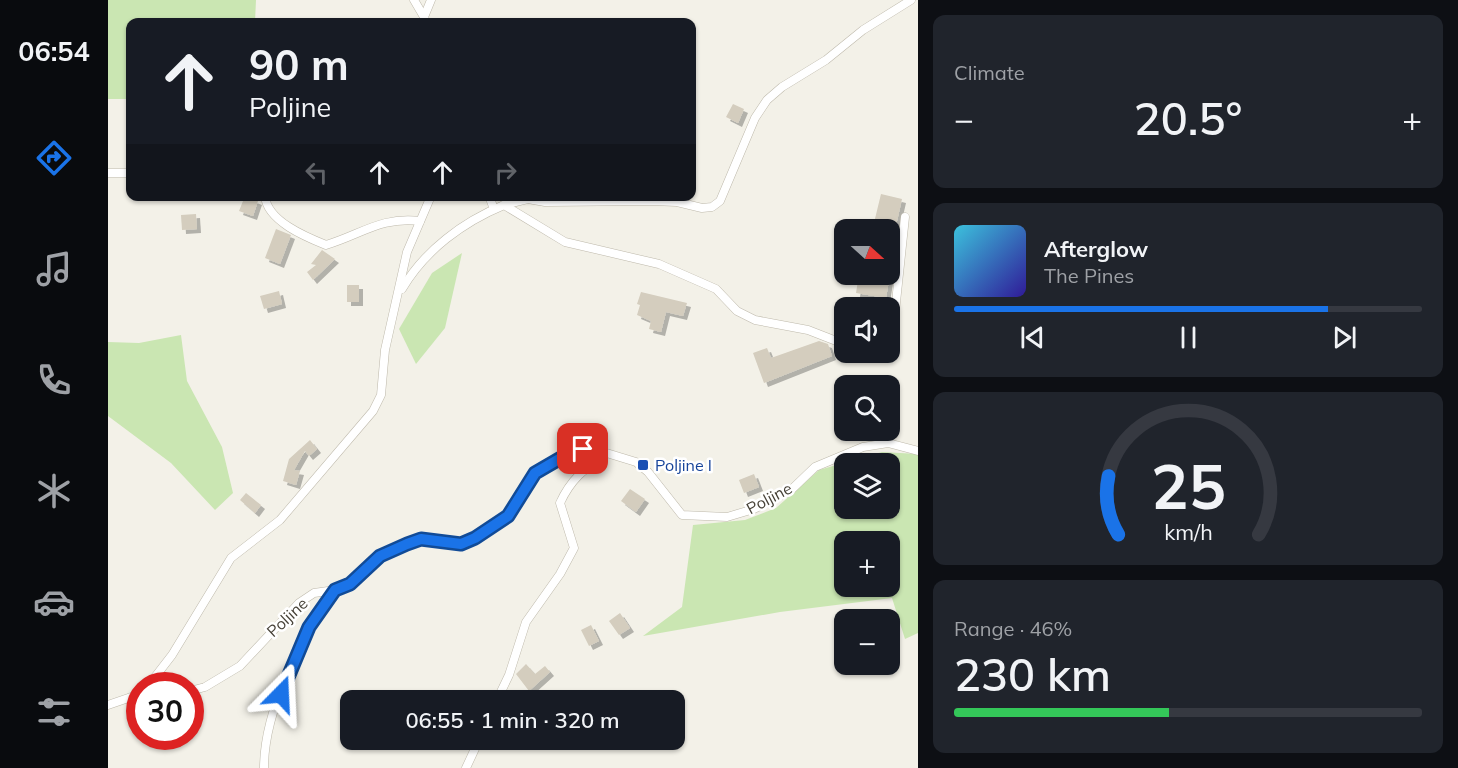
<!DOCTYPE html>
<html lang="en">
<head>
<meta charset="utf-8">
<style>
  :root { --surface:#171b24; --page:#20242c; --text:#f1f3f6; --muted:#9ea1a6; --line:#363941; --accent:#1a73e8 }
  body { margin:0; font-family:Mulish,sans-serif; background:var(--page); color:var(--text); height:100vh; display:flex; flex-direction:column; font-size:22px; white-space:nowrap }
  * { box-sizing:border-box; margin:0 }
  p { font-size:20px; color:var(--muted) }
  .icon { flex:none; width:33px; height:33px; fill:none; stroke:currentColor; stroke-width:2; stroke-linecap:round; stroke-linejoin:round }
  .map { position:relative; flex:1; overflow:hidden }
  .details { display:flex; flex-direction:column; gap:15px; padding:15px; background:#0d0f14; width:540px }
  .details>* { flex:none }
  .banner { position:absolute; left:18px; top:18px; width:570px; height:183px; border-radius:12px; box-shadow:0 2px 4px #0004; background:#171b24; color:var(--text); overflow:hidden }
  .needle { width:39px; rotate:111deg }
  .controls { position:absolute; left:726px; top:219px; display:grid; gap:12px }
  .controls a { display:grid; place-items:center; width:66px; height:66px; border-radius:12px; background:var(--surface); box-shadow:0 2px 4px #0004; font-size:30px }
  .speed { position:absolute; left:18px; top:672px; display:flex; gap:12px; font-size:30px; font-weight:700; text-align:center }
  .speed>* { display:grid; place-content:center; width:78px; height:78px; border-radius:50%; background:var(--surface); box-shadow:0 2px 4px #0004; line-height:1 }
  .speed .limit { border:9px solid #d22; background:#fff; color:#111 }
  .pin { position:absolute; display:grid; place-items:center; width:51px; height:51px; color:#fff; margin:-26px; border-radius:12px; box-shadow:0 3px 9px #0006 }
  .me { position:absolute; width:66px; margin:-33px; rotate:21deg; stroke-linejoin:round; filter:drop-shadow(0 0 4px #0008) }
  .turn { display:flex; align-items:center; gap:21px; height:126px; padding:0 24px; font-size:27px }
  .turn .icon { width:78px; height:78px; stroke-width:2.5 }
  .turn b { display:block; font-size:42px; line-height:51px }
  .lanes { display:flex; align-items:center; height:57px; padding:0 24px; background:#0003; justify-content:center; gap:30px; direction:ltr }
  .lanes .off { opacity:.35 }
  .big { font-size:45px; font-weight:600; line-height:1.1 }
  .details .tile { flex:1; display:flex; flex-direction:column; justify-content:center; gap:9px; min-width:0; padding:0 21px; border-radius:12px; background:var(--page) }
  .details .dial { align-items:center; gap:0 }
  .dial svg { height:156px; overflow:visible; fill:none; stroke:var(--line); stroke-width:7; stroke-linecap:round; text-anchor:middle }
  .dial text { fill:var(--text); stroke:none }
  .song { display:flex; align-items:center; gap:18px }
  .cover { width:72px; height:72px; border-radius:9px; background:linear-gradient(135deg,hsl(190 70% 55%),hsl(250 70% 35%)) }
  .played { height:6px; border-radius:3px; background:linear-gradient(90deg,var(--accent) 80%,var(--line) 80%) }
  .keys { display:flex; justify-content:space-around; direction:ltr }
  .heat { display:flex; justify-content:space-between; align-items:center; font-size:33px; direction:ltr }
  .charge { height:9px; border-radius:4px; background:linear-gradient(90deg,#34c759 46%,var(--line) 0) }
  .trip { position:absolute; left:232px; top:690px; width:345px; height:60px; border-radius:12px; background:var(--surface); box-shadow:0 2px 4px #0004; font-weight:600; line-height:60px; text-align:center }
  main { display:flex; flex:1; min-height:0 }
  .tabs { display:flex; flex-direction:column; width:108px; justify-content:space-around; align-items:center; background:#090b0e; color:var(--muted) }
  .tabs .icon { width:42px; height:42px }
  .tabs .current { color:var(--accent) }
  .tabs b { font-size:27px; color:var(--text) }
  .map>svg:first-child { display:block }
</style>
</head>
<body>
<main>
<nav class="tabs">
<b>06:54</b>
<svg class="icon current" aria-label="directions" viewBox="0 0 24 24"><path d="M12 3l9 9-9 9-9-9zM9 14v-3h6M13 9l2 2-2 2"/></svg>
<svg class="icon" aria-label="music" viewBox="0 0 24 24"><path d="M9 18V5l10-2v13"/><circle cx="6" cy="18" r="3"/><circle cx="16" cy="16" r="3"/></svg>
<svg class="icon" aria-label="phone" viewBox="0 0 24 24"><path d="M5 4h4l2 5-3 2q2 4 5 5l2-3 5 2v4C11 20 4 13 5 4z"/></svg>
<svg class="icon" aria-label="climate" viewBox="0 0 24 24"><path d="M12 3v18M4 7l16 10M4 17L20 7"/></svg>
<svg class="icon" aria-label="car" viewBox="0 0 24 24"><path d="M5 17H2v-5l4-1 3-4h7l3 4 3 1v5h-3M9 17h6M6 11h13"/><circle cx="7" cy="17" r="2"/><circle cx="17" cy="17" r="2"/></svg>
<svg class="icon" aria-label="filters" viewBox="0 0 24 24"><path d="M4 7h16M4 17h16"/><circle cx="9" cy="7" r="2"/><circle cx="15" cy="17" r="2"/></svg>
</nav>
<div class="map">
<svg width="810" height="768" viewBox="0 0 810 768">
  <defs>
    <filter id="shadow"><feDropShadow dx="4" dy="4" stdDeviation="0" flood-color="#0004"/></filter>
  </defs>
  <rect width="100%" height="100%" fill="#f3f1e8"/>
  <g fill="#cae6b2" fill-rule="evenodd">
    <polygon points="0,0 148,0 147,22 22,22 22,99 0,99"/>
    <polygon points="354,253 337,328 308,364 291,329 324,273"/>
    <polygon points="73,335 79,381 114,447 125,493 107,510 63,463 0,416 0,342 31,343"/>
    <path d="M 774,452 L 810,454 L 810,633 L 797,639 L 784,598 L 672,612 L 535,636 L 574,607 L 585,525 L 637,520 L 668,508 L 711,470 ZM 736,464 L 782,464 L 782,508 L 736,508 ZM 736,542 L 782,542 L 782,586 L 736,586 Z"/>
  </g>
  <g fill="#d4cdbe" filter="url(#shadow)">
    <polygon points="625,104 636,109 630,123 618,117"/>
    <polygon points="773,194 794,199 784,243 782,243 782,230 765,227"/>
    <polygon points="137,196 150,201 145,216 131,211"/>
    <polygon points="88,214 89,229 74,230 73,215"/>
    <polygon points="168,229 183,235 172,264 157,258"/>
    <polygon points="214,250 227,259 205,280 199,272 208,265 203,264"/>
    <polygon points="751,274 782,274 778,298 748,293"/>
    <rect x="239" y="285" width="12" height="17"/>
    <polygon points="171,291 174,304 156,309 152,296"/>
    <polygon points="533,292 579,303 575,316 558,312 553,332 541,329 543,321 529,315 532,305 529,304"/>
    <polygon points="711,341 720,344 724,356 656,383 645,353 659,348 663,358"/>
    <polygon points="202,440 209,449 201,456 197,451 186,470 192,471 188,485 175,481 181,459"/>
    <polygon points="646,474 651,487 636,493 631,480"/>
    <polygon points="522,489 537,499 528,512 513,501"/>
    <polygon points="138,493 153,505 147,513 132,500"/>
    <polygon points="512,613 522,628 511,635 501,621"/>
    <polygon points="483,625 491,641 481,646 473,630"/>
    <polygon points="418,664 427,674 437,666 442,672 421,691 408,674"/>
  </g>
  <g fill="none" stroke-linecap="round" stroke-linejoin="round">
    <g stroke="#beb9ab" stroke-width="9">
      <g id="street">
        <polyline points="306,0 316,17"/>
        <polyline points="318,22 316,17 323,0"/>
        <polyline points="0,173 22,173"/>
        <path d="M 157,196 C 159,221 198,237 218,245 C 252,235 274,216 312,221"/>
        <polyline points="381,196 386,209"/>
        <polyline points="396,205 420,199 437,202 544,201 569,202 594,208 604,207 612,201 647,118 659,100 674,87 718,60 755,30 803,0"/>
        <path d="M 294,289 C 317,250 355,222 396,205 L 457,242 L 551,264 L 608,289 L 629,311 L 647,320 L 700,330 L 736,344"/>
        <polyline points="782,333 786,321 797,217"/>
        <polyline points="40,686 64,655 123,558 172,520 265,411 273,395 277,350 299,252 323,196"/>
        <polyline points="82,691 97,687 132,666 191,603 206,593 227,590 242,584 272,556 313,539 353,544 367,538 400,516 427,473 458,455 475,449 492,451 528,462 540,472 574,515 619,517 646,509 682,491 707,467 755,447 780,443 810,451"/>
        <path d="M 389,700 L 401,675 L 418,622 L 452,574 L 466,548 L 452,503 C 457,492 462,484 471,475 C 480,466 489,465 492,451"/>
        <polyline points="0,705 32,694"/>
        <path d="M 156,768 C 156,709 194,637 227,590"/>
        <polyline points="358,768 371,740"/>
      </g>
    </g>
    <use href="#street" stroke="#fff" stroke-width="8"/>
  </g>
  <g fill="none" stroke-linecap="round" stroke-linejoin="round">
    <g stroke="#114b97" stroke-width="15">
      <polyline id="route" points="173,694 201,627 227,590 242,584 272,556 299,544 313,539 353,544 367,538 400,516 427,473 458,455 475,449"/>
    </g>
    <use href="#route" stroke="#1a73e8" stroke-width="10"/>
  </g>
  <rect fill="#1a4fb4" stroke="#fff" stroke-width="2" x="529" y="459" width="12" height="12" rx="3"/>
  <g text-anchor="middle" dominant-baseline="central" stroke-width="5" stroke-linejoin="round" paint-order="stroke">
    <g font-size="16" fill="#164399" stroke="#fff" text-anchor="start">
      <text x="547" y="465">Poljine I</text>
    </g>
    <g font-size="16" fill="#464137" stroke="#fff">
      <text transform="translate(661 498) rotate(-28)">Poljine</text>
      <text transform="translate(179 617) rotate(-43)">Poljine</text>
    </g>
  </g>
</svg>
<div class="controls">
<a><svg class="needle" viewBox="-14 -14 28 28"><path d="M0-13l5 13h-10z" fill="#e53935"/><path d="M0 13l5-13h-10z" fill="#9ea1a6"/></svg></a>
<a><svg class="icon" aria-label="sound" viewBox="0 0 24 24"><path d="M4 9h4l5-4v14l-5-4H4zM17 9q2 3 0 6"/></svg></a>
<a><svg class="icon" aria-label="search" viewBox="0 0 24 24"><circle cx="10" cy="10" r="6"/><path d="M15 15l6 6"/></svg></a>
<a><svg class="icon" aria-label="layers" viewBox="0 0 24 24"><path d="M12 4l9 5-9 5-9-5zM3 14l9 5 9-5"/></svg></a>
<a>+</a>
<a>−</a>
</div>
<div class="speed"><div class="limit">30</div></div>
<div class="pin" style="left:475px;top:449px;background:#d93025"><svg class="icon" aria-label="arrive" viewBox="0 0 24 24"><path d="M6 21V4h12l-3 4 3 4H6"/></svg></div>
<svg class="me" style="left:173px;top:694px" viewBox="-20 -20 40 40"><path d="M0-17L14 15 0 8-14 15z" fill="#1a73e8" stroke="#fff" stroke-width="4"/></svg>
<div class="trip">06:55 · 1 min · 320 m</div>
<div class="banner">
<div class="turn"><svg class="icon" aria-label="ahead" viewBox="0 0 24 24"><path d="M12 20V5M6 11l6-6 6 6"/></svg><div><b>90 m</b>Poljine</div></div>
<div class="lanes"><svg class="icon off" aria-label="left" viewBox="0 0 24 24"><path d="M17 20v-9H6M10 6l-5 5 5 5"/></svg><svg class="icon" aria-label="ahead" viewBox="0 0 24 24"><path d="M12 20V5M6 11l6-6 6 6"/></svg><svg class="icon" aria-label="ahead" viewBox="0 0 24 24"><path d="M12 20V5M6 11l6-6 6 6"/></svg><svg class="icon off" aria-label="right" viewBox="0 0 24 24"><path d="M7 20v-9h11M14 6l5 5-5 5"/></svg></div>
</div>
</div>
<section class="details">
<div class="tile"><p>Climate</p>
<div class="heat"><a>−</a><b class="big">20.5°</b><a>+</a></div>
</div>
<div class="tile">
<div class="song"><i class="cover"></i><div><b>Afterglow</b><p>The Pines</p></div></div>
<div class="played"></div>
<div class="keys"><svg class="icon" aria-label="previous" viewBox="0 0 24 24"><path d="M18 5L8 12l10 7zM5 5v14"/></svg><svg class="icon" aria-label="pause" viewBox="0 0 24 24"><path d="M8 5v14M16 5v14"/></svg><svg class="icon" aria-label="next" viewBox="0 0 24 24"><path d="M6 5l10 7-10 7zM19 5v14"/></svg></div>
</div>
<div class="tile dial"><svg viewBox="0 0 100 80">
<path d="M14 69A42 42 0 1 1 86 69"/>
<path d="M14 69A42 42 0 0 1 9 39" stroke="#1a73e8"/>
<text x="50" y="56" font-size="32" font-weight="700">25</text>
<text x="50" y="72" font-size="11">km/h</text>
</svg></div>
<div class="tile"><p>Range · 46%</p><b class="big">230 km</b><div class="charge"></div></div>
</section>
</main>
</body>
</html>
